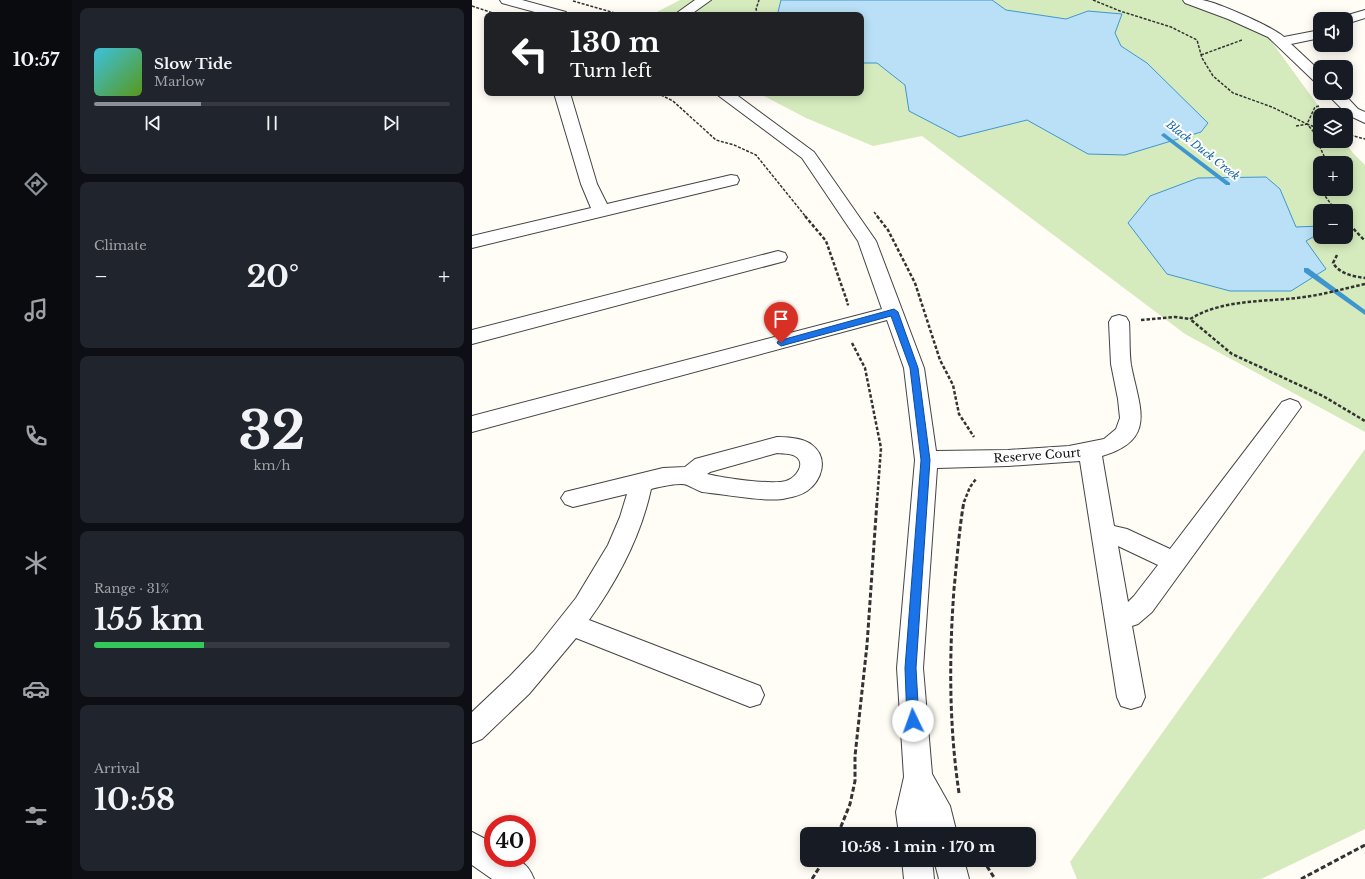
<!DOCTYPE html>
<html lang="en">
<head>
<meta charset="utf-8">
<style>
  :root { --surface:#171b24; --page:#20242c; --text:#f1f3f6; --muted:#9ea1a6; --line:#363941; --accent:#8c9099 }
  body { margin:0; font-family:"Libre Baskerville",serif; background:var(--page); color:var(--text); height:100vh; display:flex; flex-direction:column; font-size:15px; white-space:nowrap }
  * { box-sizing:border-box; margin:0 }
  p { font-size:13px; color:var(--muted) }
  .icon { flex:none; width:22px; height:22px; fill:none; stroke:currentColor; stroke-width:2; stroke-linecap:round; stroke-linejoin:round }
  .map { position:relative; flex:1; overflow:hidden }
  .drawer { display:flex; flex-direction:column; gap:8px; padding:8px; background:#0d0f14; width:400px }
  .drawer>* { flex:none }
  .top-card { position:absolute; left:12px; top:12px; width:380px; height:84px; border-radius:8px; box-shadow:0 2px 10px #0003; background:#202124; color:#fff; overflow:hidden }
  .controls { position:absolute; left:841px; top:12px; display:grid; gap:8px }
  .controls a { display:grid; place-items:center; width:40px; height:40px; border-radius:8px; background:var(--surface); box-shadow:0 2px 10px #0003; font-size:20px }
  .speed { position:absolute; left:12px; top:815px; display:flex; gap:8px; font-size:20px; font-weight:700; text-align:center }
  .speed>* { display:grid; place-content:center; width:52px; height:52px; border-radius:50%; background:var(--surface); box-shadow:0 2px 10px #0003; line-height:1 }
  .speed .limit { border:6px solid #d22; background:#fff; color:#111 }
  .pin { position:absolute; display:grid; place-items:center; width:34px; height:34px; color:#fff; margin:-41px -17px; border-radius:50% 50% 50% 0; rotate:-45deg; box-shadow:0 0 4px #0007 }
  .pin .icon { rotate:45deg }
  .me { position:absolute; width:44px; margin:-22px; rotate:357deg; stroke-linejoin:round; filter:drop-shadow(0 0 3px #0008) }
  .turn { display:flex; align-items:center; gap:14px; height:84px; padding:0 20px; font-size:18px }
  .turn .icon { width:52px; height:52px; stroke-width:2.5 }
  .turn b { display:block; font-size:28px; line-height:34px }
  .big { font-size:30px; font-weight:800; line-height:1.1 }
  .drawer .widget { flex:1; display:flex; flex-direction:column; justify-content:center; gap:6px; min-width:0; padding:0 14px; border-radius:8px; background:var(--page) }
  .drawer .dial { align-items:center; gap:0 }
  .dial b { font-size:52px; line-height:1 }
  .song { display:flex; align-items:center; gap:12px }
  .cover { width:48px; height:48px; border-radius:6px; background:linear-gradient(135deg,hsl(190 70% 55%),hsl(90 70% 35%)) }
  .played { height:4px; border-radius:2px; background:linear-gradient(90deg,var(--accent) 30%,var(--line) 30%) }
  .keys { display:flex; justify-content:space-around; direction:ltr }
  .heat { display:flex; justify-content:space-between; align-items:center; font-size:22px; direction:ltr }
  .charge { height:6px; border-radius:3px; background:linear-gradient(90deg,#34c759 31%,var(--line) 0) }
  .trip { position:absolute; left:328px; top:827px; width:236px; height:40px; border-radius:8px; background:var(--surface); box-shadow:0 2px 10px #0003; font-weight:800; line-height:40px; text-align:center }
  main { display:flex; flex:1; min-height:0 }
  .dock { display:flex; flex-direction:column; width:72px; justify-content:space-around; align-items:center; background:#090b0e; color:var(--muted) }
  .dock .icon { width:28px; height:28px }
  .dock .current { color:var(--accent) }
  .dock b { font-size:18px; color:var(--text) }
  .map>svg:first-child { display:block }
</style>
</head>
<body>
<main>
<nav class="dock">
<b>10:57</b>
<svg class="icon current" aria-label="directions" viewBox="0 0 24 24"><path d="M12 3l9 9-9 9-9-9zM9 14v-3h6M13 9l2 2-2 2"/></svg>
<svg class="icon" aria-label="music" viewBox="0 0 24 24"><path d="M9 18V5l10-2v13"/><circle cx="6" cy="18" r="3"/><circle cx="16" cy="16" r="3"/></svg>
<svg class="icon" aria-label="phone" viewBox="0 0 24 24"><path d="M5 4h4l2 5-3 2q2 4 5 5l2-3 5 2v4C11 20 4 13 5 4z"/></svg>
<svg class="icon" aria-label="climate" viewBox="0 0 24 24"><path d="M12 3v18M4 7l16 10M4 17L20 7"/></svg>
<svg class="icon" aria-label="car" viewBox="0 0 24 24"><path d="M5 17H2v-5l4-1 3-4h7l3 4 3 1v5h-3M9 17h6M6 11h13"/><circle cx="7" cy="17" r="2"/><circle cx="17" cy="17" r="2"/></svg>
<svg class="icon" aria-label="filters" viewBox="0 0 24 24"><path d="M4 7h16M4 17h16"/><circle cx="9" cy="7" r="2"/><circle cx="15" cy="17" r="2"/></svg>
</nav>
<section class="drawer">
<div class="widget">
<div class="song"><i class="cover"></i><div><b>Slow Tide</b><p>Marlow</p></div></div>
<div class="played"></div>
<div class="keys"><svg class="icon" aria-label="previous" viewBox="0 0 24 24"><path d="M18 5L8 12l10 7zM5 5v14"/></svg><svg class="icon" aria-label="pause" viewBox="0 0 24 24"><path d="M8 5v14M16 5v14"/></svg><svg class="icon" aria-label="next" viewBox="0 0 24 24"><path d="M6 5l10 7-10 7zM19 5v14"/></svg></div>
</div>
<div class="widget"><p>Climate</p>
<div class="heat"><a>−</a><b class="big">20°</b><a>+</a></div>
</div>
<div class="widget dial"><b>32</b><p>km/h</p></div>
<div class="widget"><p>Range · 31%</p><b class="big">155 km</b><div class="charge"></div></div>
<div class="widget"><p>Arrival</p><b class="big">10:58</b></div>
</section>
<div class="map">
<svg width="893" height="879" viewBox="0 0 893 879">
  <rect width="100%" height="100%" fill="#fffdf5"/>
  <g fill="#d5ebbd" fill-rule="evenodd">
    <polygon points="208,0 309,0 306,12 308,15 179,15"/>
    <path d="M 520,0 L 713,0 L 797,38 L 853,115 L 848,115 L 848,141 L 872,141 L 881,153 L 893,165 L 893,432 L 713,334 L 450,136 L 401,146 L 334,118 L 286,93 L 389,93 L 389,63 L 405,63 L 433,85 L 487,137 L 555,120 L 616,153 L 675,63 L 649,46 L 643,33 L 616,11 L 594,19 L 534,10 ZM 848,163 L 874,163 L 874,189 L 848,189 ZM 808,189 L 824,228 L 848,226 L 848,211 L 874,211 L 874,237 L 848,237 L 848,233 L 834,241 L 678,196 Z"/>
    <polygon points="893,449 893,829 789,879 605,879 598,862"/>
  </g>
  <g fill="#b9e0f7" stroke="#3f96cf">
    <polygon points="309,0 520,0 534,10 594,19 616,11 650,14 643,33 649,46 675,63 736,123 729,132 653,155 616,154 555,120 487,137 437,111 433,85 405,63 389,63 389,15 308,15 306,12"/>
    <polygon points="794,177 808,189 824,227 848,226 848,233 834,241 854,269 819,291 758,291 695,274 656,223 678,196 726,178"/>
  </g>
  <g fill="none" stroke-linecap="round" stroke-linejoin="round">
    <g fill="#3f96cf" fill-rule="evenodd">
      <polygon points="692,133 758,183 758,185 754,185 690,136 689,135"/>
      <polygon points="832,268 836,268 893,310 893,315 832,272"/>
    </g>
    <g stroke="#444" stroke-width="2">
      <g id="minor">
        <polygon points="28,0 50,0 94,12 96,15 74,15 30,3"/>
        <polygon points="223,0 239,0 218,15 202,15"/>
        <path d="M 711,0 C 717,0 724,0 730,0 C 745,2 801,27 812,37 L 848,30 L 848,38 L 819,44 L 848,71 L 848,83 L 843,82 L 796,37 L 756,19 L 713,3 Z"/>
        <polygon points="893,10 893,18 874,24 874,19 868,19 869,17"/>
        <polygon points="82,93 98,93 125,184 135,204 259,175 265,176 267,180 265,184 0,248 0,236 119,208 109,184"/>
        <path d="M 244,93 L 262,93 L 342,152 L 404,241 L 452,368 L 464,451 L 536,450 L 597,446 L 632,439 L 644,429 L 648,418 L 646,399 L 639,364 L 637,322 L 640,317 L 647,315 L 654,317 L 657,322 C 658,336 657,351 659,365 C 667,407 686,440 630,456 L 642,526 L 655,529 L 698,549 L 810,402 L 818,399 L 826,402 L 829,407 L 680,612 L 666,624 L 660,626 L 673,697 L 669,706 L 659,709 L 649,706 L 645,697 L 608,461 L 536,466 L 465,468 L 451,668 L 460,774 L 478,806 L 485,834 L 427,834 L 424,812 L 432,777 L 425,668 L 443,460 L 432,368 L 415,320 L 0,432 L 0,416 L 410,309 L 386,241 L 330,158 L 247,96 ZM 646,546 L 686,565 L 662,596 L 656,602 Z"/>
        <polygon points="854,93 871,93 886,109 893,112 893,123 876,115"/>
        <polygon points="306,251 313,253 315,257 313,261 0,344 0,330"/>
        <path d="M 305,437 C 315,437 332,438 340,445 C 357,458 350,480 335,491 C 329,495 321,497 315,498 C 297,503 251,494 230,492 C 224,490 220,487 215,485 C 208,482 187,487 179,489 C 169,536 145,581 117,620 L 288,686 L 292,695 L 288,704 L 278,707 L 104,638 L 57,694 L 10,739 L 0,743 L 0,712 L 38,676 L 62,651 L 104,598 L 136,545 L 148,517 L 155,494 L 101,507 L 93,504 L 89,498 L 93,492 L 191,468 L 213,467 L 223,459 ZM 305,453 C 310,454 318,453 323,456 C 335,463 324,478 314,481 C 299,485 251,478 235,474 L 238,472 Z"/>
        <path d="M 0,832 L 21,843 L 21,858 C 42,858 54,858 62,879 L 20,879 L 0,865 Z"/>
        <polygon points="430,860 460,860 462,879 432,879"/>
        <polygon points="462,860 492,860 497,879 467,879"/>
      </g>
    </g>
    <g stroke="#333" stroke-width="1.5" stroke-dasharray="3 1.5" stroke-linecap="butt">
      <polyline points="621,0 648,11 699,27 725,40 730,58 741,76 761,93 800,107 835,124 841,131 855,163"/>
      <polyline points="101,1 150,15"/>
      <polyline points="0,6 21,13"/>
      <polyline points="286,15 284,9 287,0"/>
      <polyline points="729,55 770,40"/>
      <polyline points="185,93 201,101 244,140 262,145 284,155 334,217"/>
      <polyline points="847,106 843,107 835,124 848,129"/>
      <polyline points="824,126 835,124"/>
      <polyline points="874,134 893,139"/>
      <polyline points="848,172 844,175 848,189"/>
      <polyline points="848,189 864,211"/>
      <polyline points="402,212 406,217"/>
    </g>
    <g stroke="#333" stroke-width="2.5" stroke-dasharray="3.5 2" stroke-linecap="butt">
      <polyline points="333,216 354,241 376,304 375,305"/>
      <polyline points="405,216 416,230 443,283 468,360 481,385 487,414 502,437"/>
      <polyline points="874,221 893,241"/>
      <path d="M 865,255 L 861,263 C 868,274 880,276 893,278"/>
      <path d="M 893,284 C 875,288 857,293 839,296 C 798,303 755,297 718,319 L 760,354 L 851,396 L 893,421"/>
      <polyline points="669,320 703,317 718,319"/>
      <polyline points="380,343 393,368 409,448 405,502"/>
      <polyline points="492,502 498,487 504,479"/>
    </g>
    <g stroke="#333" stroke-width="3" stroke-dasharray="5 2.5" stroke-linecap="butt">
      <path d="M 487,793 C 477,725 477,658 482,589 C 485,560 487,530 492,501"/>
      <polyline points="366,834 378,804 383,781 383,756 395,645 405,501"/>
      <polyline points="511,860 523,879"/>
      <polyline points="340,879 352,860"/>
      <polyline points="829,879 893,845"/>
    </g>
    <use href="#minor" fill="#fff" fill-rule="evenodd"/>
  </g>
  <polygon fill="#1a73e8" stroke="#114b97" points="422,309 426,312 446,368 458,460 444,668 447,721 445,725 441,726 437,725 435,721 433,668 449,460 438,368 419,316 309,346 305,343 306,341"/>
  <g text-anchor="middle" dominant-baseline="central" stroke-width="4" stroke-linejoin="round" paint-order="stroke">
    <g font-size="11" font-style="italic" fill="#1768a6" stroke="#fff">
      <text transform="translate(731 150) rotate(38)">Black Duck Creek</text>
    </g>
    <g font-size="12" fill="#111" stroke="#fff">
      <text transform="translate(565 455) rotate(-4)">Reserve Court</text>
    </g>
  </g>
</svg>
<div class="controls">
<a><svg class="icon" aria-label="sound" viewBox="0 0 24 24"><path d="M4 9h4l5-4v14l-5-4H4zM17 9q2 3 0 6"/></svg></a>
<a><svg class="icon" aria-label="search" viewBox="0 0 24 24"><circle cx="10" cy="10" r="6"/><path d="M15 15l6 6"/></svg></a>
<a><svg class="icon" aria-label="layers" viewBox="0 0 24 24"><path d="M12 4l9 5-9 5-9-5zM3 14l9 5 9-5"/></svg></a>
<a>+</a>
<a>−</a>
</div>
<div class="speed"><div class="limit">40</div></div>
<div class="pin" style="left:309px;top:343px;background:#d93025"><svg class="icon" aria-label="arrive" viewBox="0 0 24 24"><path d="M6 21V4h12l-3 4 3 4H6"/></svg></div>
<svg class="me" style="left:441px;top:721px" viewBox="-20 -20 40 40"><circle r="19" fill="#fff"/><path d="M0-13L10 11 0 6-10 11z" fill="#1a73e8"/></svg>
<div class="trip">10:58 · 1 min · 170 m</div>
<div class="top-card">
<div class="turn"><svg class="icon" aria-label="left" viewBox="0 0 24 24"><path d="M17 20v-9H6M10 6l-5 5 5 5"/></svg><div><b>130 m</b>Turn left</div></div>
</div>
</div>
</main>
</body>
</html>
